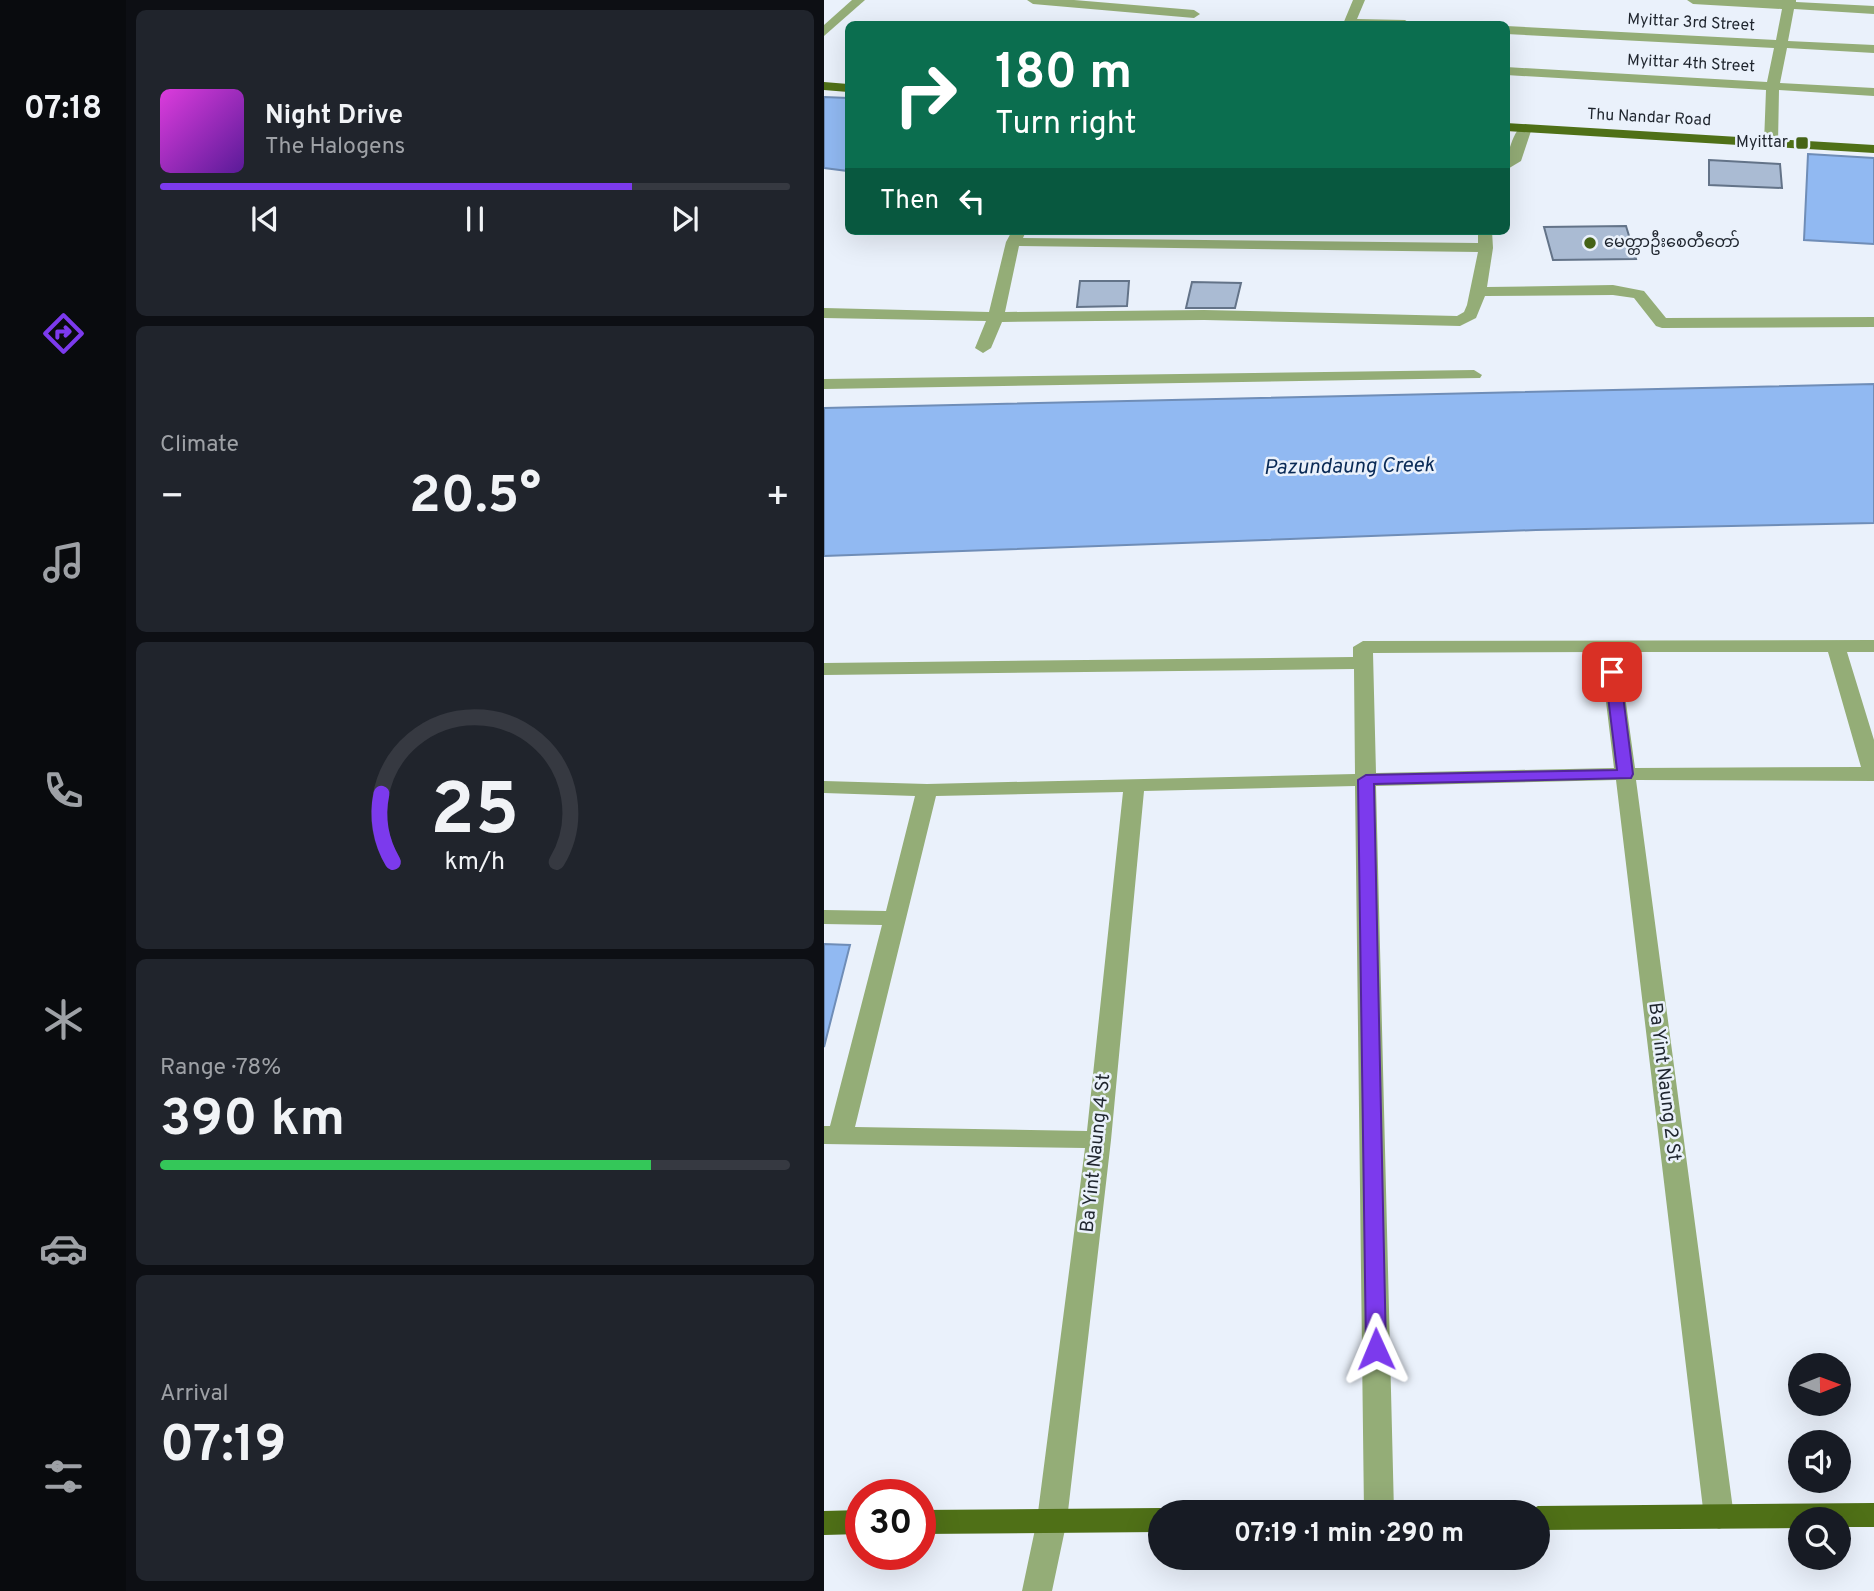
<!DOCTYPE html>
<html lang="en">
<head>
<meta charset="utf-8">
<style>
  :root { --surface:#171b24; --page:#20242c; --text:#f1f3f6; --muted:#9ea1a6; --line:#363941; --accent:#7c3aed }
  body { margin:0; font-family:Overpass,"Noto Sans Myanmar",sans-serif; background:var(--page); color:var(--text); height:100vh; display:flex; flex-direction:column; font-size:26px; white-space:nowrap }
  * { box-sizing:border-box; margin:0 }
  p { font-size:23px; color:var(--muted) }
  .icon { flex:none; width:38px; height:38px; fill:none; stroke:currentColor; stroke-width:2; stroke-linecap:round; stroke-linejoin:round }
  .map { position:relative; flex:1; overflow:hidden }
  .details { display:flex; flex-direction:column; gap:10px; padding:10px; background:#0d0f14; width:698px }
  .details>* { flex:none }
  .top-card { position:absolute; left:21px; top:21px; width:665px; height:214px; border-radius:10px; box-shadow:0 7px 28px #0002; background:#0b6e4f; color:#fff; overflow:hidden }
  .needle { width:46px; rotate:89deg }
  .tools { position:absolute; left:964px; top:1353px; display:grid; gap:14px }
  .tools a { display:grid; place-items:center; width:63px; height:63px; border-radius:50%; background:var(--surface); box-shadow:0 7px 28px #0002; font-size:35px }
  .speed { position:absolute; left:21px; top:1479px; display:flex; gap:14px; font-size:35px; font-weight:700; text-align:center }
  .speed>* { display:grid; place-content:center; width:91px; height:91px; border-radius:50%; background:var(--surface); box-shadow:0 7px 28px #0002; line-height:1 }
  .speed .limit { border:10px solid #d22; background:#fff; color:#111 }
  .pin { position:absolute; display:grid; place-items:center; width:60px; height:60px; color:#fff; margin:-30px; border-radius:14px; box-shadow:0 4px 10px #0006 }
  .me { position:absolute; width:77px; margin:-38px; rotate:359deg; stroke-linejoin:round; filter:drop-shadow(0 0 5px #0008) }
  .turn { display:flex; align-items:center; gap:24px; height:147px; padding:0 35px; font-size:32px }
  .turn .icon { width:91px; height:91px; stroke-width:2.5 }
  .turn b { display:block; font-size:49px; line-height:60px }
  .then { display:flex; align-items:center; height:66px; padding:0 35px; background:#0003; gap:14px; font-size:26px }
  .big { font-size:52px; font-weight:700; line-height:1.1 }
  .details .widget { flex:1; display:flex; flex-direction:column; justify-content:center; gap:10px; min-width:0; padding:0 24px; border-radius:10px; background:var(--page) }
  .details .dial { align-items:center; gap:0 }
  .dial svg { height:182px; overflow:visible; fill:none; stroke:var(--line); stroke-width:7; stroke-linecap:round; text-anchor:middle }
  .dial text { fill:var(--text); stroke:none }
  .song { display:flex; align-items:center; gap:21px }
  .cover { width:84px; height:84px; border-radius:10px; background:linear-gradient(135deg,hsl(300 70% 55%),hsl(270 70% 35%)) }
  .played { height:7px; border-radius:4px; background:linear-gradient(90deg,var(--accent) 75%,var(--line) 75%) }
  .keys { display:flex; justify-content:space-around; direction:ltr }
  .heat { display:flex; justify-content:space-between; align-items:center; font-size:38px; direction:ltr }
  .charge { height:10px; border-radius:5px; background:linear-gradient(90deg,#34c759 78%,var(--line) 0) }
  .trip { position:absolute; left:324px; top:1500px; width:402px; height:70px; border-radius:35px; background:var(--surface); box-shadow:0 7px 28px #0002; font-weight:700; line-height:70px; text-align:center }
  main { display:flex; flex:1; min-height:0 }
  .tab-bar { display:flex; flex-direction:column; width:126px; justify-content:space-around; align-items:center; background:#090b0e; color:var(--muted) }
  .tab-bar .icon { width:49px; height:49px }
  .tab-bar .on { color:var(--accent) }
  .tab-bar b { font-size:32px; color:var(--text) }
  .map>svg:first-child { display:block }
</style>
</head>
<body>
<main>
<nav class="tab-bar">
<b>07:18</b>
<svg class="icon on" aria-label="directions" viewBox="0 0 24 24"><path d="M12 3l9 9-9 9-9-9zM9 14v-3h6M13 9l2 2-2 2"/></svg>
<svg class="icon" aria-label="music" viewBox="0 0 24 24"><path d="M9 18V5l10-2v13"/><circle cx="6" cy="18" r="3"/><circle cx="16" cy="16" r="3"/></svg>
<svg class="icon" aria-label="phone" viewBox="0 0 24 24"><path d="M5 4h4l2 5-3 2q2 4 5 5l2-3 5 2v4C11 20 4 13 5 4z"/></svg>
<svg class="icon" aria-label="climate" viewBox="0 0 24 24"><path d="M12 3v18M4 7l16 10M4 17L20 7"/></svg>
<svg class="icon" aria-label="car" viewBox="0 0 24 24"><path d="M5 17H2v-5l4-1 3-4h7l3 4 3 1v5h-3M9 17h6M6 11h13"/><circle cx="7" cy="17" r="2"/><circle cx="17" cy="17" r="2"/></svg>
<svg class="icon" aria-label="filters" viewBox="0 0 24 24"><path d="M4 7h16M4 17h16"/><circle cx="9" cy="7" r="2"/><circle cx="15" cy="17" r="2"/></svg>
</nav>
<section class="details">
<div class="widget">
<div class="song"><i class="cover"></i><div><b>Night Drive</b><p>The Halogens</p></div></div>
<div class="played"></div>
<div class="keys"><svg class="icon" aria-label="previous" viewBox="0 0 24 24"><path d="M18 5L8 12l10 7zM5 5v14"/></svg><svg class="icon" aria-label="pause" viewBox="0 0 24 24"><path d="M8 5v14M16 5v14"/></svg><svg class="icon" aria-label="next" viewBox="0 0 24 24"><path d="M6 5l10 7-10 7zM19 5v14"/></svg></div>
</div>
<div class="widget"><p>Climate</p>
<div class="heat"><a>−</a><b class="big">20.5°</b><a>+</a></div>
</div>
<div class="widget dial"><svg viewBox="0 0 100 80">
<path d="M14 69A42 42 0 1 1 86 69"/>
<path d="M14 69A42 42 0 0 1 9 39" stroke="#7c3aed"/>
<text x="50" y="56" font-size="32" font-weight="700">25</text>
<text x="50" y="72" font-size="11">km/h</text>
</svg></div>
<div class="widget"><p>Range · 78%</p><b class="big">390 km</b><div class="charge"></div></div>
<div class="widget"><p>Arrival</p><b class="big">07:19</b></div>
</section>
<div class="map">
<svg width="1050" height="1591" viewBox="0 0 1050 1591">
  <rect width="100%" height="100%" fill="#eaf1fb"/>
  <g fill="#91b9f2" stroke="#6f8db7" stroke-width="2">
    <polygon points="0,97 24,98 24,171 0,168"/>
    <polygon points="984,154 1050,158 1050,244 980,240"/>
    <polygon points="1050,384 1050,523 712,530 0,556 0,408"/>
    <polygon points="0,944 26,945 0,1047"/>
  </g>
  <g fill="#aabbd3" stroke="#637388" stroke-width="2">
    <polygon points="885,160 956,164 958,188 885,185"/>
    <polygon points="802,226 812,259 729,260 720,227"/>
    <polygon points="256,281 305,281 303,306 253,307"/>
    <polygon points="368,282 417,283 411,308 362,308"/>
  </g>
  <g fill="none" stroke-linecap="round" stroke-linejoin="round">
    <g fill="#94ad77" fill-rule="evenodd">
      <polygon points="28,0 41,0 0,36 0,25"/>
      <polygon points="203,0 250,0 370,10 376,14 370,18 209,4"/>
      <polygon points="529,0 541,0 533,19 581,20 587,24 519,24"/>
      <polygon points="863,0 972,0 972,2 1050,6 1050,14 970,9 964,41 1050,45 1050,53 963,48 956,83 1050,88 1050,96 955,90 954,143 947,147 940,143 942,90 682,75 682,67 943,82 950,48 682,34 682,26 952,40 958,9 869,4"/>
      <path d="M 701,124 L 708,128 L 697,161 L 682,170 C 682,158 689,128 701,124 Z"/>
      <path d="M 188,231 L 202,231 L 199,238 L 654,243 L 654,231 L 668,231 L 669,248 L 663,287 L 789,285 L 820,291 L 842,318 L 1050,317 L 1050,327 L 838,328 L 832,326 L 810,298 L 789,295 L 661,296 L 652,318 L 636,326 L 380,320 L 178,322 L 167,348 L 159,353 L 151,348 L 162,321 L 0,318 L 0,308 L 165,312 L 182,242 ZM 195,246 L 654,252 L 643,305 L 640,312 L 633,316 L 380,310 L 181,312 Z"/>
      <polygon points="650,370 658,375 656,378 0,389 0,379"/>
      <path d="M 1050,640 L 1050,652 L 1023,652 L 1050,740 L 1050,781 L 812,780 L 910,1517 L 905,1525 L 895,1529 L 885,1525 L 880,1517 L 792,780 L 552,786 L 570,1512 L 540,1512 L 531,786 L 320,791 L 287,1140 L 243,1520 L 228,1591 L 198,1591 L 213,1520 L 261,1148 L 0,1144 L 0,1126 L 6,1126 L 58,925 L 0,924 L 0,910 L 62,911 L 91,796 L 0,793 L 0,781 L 103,784 L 531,774 L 530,669 L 0,675 L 0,663 L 529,657 L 529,647 L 539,641 ZM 776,652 L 790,768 L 552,773 L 549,653 ZM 795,652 L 1004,652 L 1037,767 L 811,768 ZM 299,792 L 263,1131 L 31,1127 L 112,796 Z"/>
    </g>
    <g fill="#4f7017" fill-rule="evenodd">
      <polygon points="0,82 24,84 24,92 0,90"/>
      <polygon points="682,123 1050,145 1050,153 682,131"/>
      <polygon points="1050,1503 1050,1527 1015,1527 1015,1519 976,1519 976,1528 714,1530 714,1512 702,1512 714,1506"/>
      <polygon points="336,1508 347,1512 336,1512 336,1532 96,1534 96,1510"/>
      <polygon points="37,1510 37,1534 0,1535 0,1511"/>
    </g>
  </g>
  <polygon fill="#7c3aed" stroke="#51269a" stroke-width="2" points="788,667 796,672 809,774 807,778 550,784 562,1349 559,1355 552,1357 545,1355 542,1349 534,780 542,775 793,770 781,672"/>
  <g fill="#456316" stroke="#eaf1fb" stroke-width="2.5">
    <rect x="971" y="136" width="14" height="14" rx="3.5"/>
    <circle cx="766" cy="243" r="7"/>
  </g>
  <g text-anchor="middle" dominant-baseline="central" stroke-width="5" stroke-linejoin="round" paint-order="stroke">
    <g font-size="16" fill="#1f252e" stroke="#eaf1fb">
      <text transform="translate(867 23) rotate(3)">Myittar 3rd Street</text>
      <text transform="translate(867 64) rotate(3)">Myittar 4th Street</text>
      <text transform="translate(825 118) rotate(3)">Thu Nandar Road</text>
    </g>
    <g font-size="16" fill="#1f252e" stroke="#eaf1fb" text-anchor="end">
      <text x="964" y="143">Myittar</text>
      <text x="780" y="243" text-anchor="start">မေတ္တာဦးစေတီတော်</text>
    </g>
    <g font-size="19" fill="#1f252e" stroke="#eaf1fb">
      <text transform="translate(840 1082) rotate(83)">Ba Yint Naung 2 St</text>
      <text transform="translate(272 1153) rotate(-84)">Ba Yint Naung 4 St</text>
    </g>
    <g font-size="21" font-style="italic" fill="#092a56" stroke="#eaf1fb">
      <text transform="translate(525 467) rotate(-1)">Pazundaung Creek</text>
    </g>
  </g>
</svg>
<div class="tools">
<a><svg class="needle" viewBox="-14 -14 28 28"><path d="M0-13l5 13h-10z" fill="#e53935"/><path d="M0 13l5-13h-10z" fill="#9ea1a6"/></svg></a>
<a><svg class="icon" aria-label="sound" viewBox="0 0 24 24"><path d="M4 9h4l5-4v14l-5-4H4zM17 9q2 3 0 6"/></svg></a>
<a><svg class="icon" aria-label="search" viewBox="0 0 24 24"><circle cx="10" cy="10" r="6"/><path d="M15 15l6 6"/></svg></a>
</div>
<div class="speed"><div class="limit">30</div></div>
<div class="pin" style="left:788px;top:672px;background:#d93025"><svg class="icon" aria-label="arrive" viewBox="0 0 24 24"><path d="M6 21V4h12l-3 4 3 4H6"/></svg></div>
<svg class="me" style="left:552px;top:1349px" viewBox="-20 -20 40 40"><path d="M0-17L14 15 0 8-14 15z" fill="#7c3aed" stroke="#fff" stroke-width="4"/></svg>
<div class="trip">07:19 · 1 min · 290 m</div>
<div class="top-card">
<div class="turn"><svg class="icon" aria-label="right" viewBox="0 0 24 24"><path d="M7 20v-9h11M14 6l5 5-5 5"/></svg><div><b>180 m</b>Turn right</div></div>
<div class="then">Then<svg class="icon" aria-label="left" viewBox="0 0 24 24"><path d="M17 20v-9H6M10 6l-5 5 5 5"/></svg></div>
</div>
</div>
</main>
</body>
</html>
